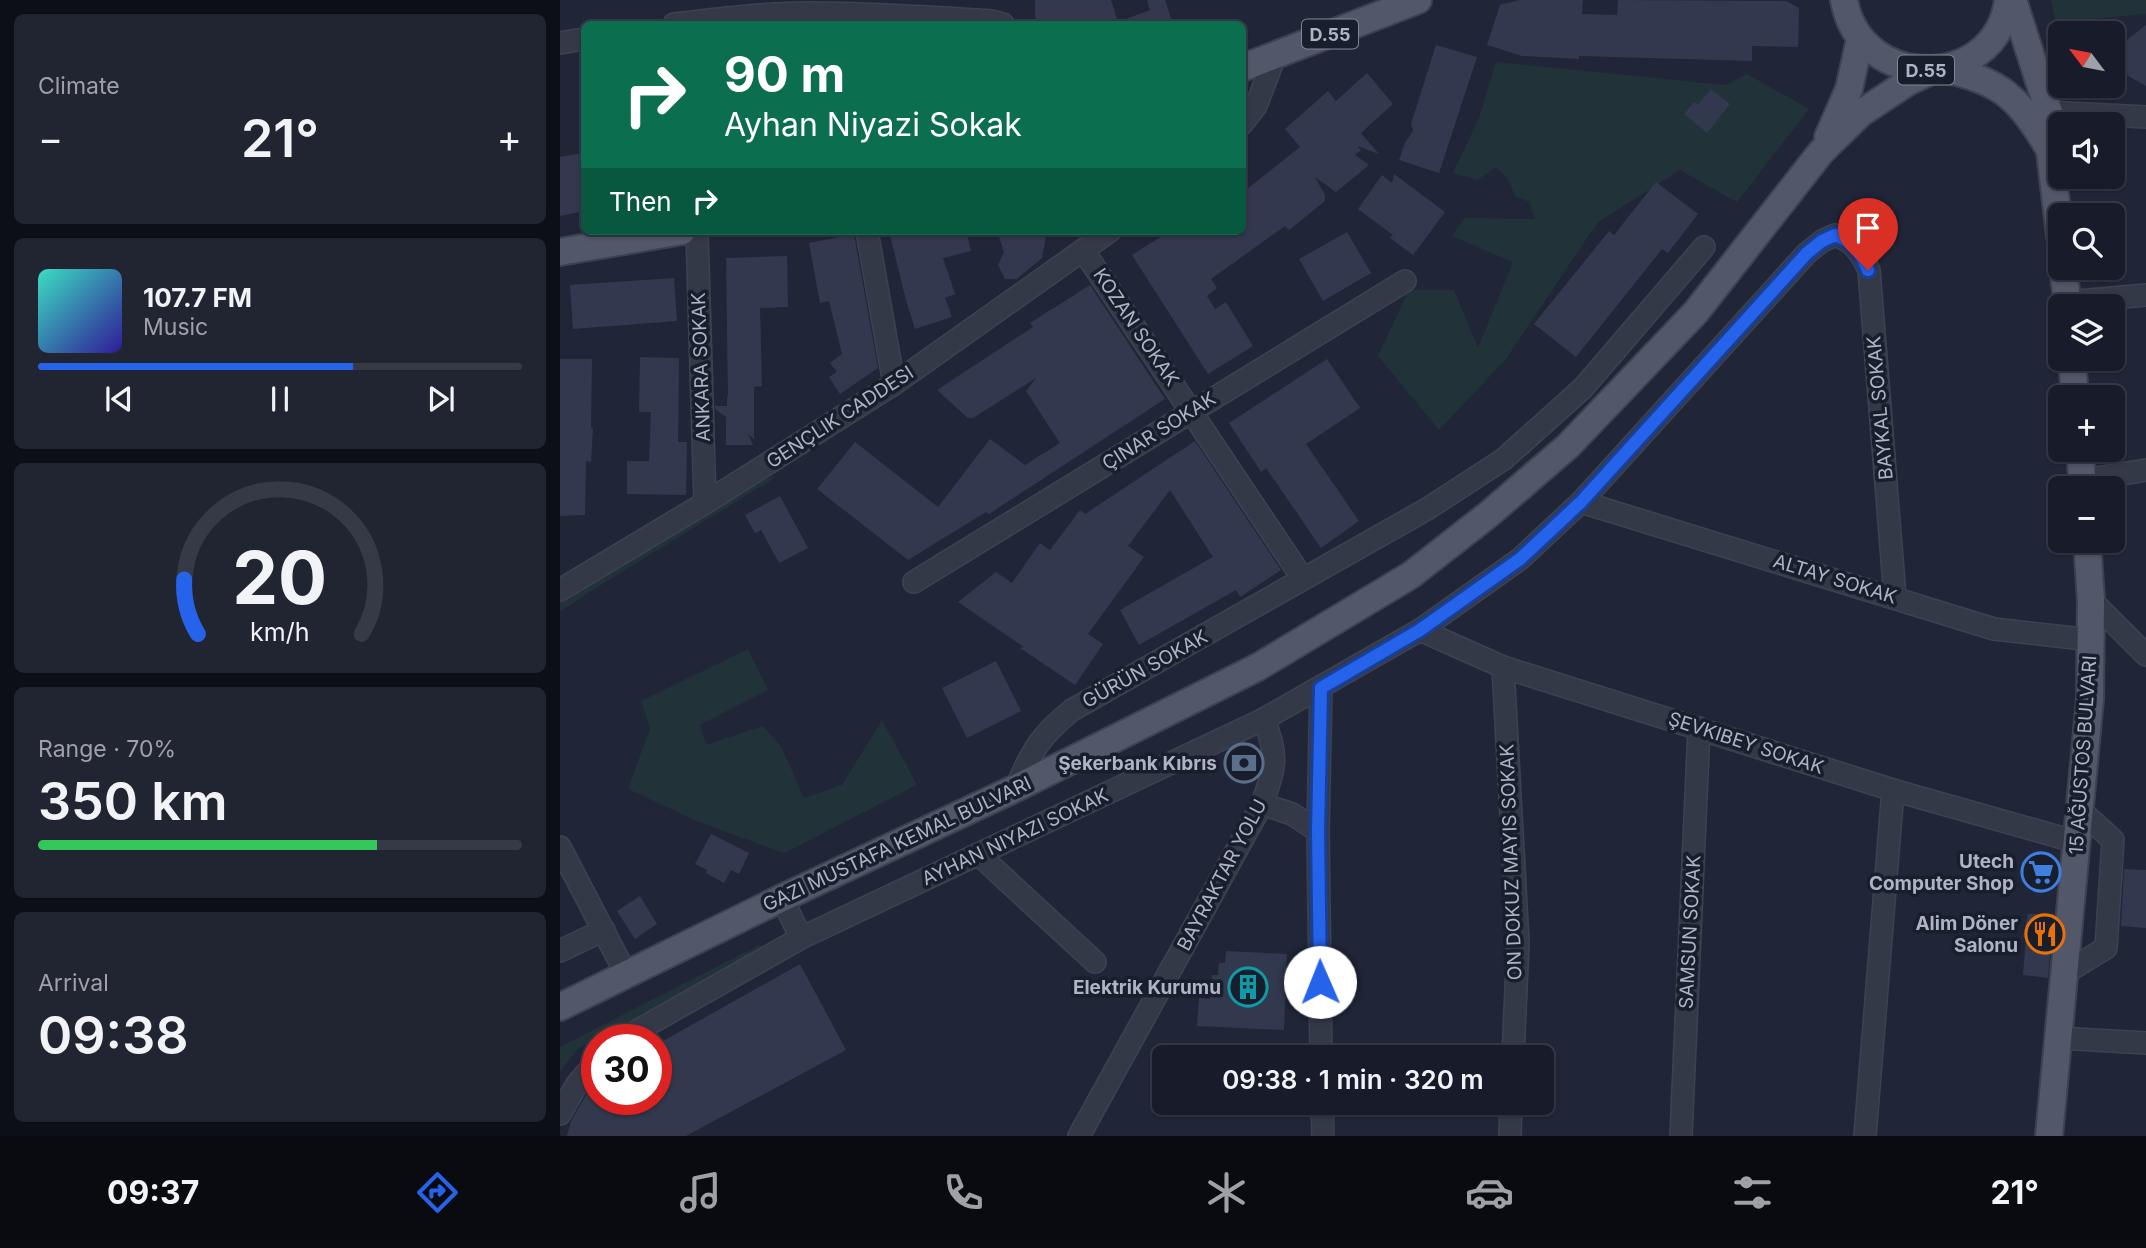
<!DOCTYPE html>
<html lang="en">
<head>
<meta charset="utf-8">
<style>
  :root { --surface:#181c2a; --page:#212532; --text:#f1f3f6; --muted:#9fa1a8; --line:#363a47; --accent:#2563eb }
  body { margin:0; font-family:Inter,sans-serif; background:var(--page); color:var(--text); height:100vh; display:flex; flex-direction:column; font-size:26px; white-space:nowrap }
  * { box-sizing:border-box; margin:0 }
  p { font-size:23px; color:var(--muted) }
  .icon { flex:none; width:38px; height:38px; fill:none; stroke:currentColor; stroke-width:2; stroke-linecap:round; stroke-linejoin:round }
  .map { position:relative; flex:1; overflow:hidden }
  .drawer { display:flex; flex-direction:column; gap:14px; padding:14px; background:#0d0f17; width:560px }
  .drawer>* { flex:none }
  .guide { position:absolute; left:21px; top:21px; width:665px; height:214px; border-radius:10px; box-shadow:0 2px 5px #0004,0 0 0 2px var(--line); background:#0b6e4f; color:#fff; overflow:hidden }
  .needle { width:46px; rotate:302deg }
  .controls { position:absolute; left:1488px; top:21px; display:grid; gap:14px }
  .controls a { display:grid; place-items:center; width:77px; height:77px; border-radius:10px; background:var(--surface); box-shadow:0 2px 5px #0004,0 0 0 2px var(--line); font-size:35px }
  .speed { position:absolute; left:21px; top:1024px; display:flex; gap:14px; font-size:35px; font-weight:700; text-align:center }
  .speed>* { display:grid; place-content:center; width:91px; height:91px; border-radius:50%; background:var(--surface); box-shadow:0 2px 5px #0004,0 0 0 2px var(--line); line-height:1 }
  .speed .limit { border:10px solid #d22; background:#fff; color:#111 }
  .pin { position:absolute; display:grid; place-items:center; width:60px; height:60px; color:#fff; margin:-72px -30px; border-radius:50% 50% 50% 0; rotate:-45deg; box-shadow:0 0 7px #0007 }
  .pin .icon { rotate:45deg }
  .me { position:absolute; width:77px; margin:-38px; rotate:359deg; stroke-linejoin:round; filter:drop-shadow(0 0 5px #0008) }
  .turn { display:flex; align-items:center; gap:24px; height:147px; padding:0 28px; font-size:32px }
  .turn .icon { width:91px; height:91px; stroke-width:2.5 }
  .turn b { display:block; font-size:49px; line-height:60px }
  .then { display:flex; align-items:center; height:66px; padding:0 28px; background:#0003; gap:14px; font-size:26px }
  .big { font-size:52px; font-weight:600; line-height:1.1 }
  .drawer .widget { flex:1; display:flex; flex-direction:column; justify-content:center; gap:10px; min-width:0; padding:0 24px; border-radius:10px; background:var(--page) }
  .drawer .dial { align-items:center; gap:0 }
  .dial svg { height:182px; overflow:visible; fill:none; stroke:var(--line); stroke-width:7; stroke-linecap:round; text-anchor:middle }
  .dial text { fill:var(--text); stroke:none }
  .song { display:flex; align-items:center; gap:21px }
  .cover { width:84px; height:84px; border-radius:10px; background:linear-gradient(135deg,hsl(170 70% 55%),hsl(250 70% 35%)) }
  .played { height:7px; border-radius:4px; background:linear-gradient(90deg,var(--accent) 65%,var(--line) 65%) }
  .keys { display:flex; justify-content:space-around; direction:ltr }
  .heat { display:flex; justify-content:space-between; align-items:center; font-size:38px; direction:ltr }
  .charge { height:10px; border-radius:5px; background:linear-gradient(90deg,#34c759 70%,var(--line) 0) }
  .trip { position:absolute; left:592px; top:1045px; width:402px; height:70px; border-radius:10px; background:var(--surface); box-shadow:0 2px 5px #0004,0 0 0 2px var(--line); font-weight:600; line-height:70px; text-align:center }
  .dock { display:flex; height:112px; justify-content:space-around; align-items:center; background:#0a0b11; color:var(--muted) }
  .dock .icon { width:49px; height:49px }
  .dock .active { color:var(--accent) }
  .dock b { font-size:32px; color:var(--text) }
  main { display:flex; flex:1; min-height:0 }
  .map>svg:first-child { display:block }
</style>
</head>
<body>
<main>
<section class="drawer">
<div class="widget"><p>Climate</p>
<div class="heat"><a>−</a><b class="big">21°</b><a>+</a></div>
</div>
<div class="widget">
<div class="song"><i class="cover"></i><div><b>107.7 FM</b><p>Music</p></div></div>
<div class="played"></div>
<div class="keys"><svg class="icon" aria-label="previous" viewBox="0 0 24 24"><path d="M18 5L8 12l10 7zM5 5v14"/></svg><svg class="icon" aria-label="pause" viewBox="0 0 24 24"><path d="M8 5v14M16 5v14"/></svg><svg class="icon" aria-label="next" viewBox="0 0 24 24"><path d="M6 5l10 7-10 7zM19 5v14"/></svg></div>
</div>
<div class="widget dial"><svg viewBox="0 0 100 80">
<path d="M14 69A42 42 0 1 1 86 69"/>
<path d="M14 69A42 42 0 0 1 8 45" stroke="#2563eb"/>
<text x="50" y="56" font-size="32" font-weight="700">20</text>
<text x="50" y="72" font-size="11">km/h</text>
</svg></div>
<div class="widget"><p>Range · 70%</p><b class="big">350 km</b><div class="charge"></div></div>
<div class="widget"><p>Arrival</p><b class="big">09:38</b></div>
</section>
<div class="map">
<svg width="1586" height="1136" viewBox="0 0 1586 1136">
  <rect width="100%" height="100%" fill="#202638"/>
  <g fill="#223239">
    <polygon points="1491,0 1586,0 1586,14 1496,22"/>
    <polygon points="936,62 1165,85 1187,74 1249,109 1177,202 1120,170 1037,223 946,359 879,430 818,356 849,290 894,290 918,348 953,262 892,236 904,218 975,219 969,202 955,196 948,179 936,167 917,180 893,173 919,118"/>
    <polygon points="216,477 28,593 0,612 0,602 195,480"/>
    <polygon points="188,649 208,690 140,725 146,745 203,726 222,748 244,798 282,785 322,720 357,785 224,853 139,822 68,789 90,729 81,701"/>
    <polygon points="199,945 208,947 19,1048 0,1071 0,1047"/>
  </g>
  <g fill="#32394f">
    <polygon points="475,0 551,0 558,22 590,10 587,0 605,0 613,24 478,24 475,16"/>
    <polygon points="959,0 1023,0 1022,14 1057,15 1058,0 1226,1 1239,8 1238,47 1192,46 1192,61 1019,56 1019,59 962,56 927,45 940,5"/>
    <polygon points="1586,25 1586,86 1567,75 1561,56 1562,49 1569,38"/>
    <polygon points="876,45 917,57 879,173 839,160 845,143 853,131 851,124"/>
    <polygon points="807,73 833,104 801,133 819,154 797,146 801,150 795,155 809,165 776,192 755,177 765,195 765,201 729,230 725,226 651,279 657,288 647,296 655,309 666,302 693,346 648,374 572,255 610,231 682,231 682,193 740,147 725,129 768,91 776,101"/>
    <polygon points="1151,89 1170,104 1147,133 1124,114 1134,102 1138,105"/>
    <polygon points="23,153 24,211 0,216 0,157"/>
    <polygon points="834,174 885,212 853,255 830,238 833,235 798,209 822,175 832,183"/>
    <polygon points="1096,182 1138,214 1108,253 1102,249 1016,357 974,324 1049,231 1054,235"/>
    <polygon points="329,231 406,231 411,251 383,258 395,294 385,298 392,317 355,329 346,300"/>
    <polygon points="437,231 487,231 482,258 457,279 445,279 438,265 444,252"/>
    <polygon points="787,232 811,273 763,301 739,259"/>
    <polygon points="294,234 318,368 280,394 269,377 277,372 270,363 282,354 269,301 260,303 249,243"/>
    <polygon points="227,256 228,307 200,308 202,386 194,387 194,439 188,434 193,445 166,445 166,417 155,409 155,406 167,406 167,395 168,398 166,258"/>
    <polygon points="114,278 117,321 13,329 10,285"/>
    <polygon points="530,285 605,399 429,514 426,512 348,560 257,489 295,442 378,507 430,439 465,465 500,443 466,391 476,378 413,418 408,418 377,390 473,327 470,323"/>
    <polygon points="80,357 119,358 118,442 127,442 126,495 67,494 67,461 89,461 91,412 79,412"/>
    <polygon points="0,359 32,359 31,428 33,429 31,462 26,461 25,515 0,516"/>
    <polygon points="767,359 800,408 746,444 799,521 761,548 706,468 701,472 669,423"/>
    <polygon points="635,441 721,570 680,597 676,590 579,645 560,610 653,557 610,490 568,546 584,557 528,634 543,644 515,685 460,648 464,647 398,602 436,572 452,583 480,543 490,550 520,510 525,514"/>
    <polygon points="220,496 248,548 219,563 201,530 195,533 185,515"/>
    <polygon points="436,661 461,711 407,738 382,688"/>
    <polygon points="151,834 189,853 179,874 171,870 164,883 146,873 147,870 135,864"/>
    <polygon points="1564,869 1586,870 1586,928 1561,926"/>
    <polygon points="80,896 97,924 75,939 57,911"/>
    <polygon points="1468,914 1494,914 1488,978 1463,975 1466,937 1463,937"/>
    <polygon points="666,951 727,954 724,1030 637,1026 639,998 650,999 652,975 658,975 659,963 665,963"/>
    <polygon points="240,964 286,1050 126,1136 7,1136 11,1121 28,1092 37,1081 37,1099 96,1099 96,1045"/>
  </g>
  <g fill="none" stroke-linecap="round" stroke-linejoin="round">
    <g stroke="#3d4252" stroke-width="24">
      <g id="minor">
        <path d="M 114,24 C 159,19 204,13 249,13 C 310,13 371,17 432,21 L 443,24"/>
        <polyline points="0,43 24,39"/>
        <polyline points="1489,112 1586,117"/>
        <polyline points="682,124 696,106 715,56"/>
        <polyline points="137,231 145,503"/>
        <polyline points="307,231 334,384"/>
        <polyline points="523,250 743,579"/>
        <polyline points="1507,302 1586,295"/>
        <polyline points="1523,480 1586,470"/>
        <polyline points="1021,502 1434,629 1532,640"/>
        <polyline points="354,582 845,281"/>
        <polyline points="0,590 145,503 334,384 550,231"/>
        <polyline points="1531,600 1586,655"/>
        <polyline points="860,630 943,667 1333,790 1517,842"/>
        <polyline points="943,667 958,943 953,1057"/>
        <polyline points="761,688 758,831 761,1057"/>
        <path d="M 456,788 C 472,750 480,736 512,710 L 867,509 L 944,459 L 1023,388 L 1144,247"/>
        <polyline points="702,804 732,814 758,831"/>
        <polyline points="0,847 66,974"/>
        <polyline points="418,854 535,962"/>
        <polyline points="222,898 241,938"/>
        <polyline points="0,951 44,930"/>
        <polyline points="1505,973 1546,948 1553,840 1520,810"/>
        <polyline points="1499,1038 1586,1043"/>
        <path d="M 61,1040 L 241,938 L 704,719 L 860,630 L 960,559 L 1021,502 L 1247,253 L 1262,241 L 1275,235 C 1294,242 1300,252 1309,270 L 1335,597"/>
        <polyline points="762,1102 763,1136"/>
        <polyline points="0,1114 17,1084 37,1061"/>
        <path d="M 519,1136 L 702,804 C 716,765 718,758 704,719"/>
        <polyline points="950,1136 951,1102"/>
        <polyline points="1121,1136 1139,728"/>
        <polyline points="1305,1136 1333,790"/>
      </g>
    </g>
    <g stroke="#3d4252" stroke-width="30">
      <g id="major">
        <path d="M 1284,0 C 1300,92 1436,92 1448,0"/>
        <polyline points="1453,0 1489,112 1490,152 1500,236"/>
        <polyline points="682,68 858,0"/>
        <path d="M 1383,69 C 1443,81 1459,99 1490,150"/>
        <polyline points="1268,137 1289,89 1300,39"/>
        <polyline points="0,252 122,231"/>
        <polyline points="1503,268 1508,306"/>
        <polyline points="1512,359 1515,397"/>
        <polyline points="1520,450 1523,488"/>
        <polyline points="0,1007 222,898 456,788 698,667 851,575 929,514 1008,446 1136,312 1261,152 1301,113 1348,82 1373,70"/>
        <polyline points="1489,1136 1530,699 1531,600 1527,541"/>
      </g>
    </g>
    <use href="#minor" stroke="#343948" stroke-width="21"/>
    <use href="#major" stroke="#525769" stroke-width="26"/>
  </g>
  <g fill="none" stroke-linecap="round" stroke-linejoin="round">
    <g stroke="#184099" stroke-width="18">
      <path id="route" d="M 760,982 L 758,831 L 761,688 L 860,630 L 960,559 L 1021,502 L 1247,253 L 1262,241 L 1275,235 C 1294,242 1300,252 1308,270"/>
    </g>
    <use href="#route" stroke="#2563eb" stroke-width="12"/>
  </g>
  <defs>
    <g id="bank-ring" transform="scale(2.0125)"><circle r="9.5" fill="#191e2d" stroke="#5c6f8a" stroke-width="1.5"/><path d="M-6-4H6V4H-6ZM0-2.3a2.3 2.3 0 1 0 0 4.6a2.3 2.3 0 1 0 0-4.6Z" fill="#5c6f8a"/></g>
    <g id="supermarket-ring" transform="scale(2.0125)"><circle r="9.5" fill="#191e2d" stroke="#3f7fe0" stroke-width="1.5"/><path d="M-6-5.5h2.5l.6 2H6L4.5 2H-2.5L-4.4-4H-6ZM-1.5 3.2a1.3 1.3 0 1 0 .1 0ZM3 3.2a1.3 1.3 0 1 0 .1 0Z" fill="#3f7fe0"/></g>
    <g id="restaurant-ring" transform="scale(2.0125)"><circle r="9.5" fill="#191e2d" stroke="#e8710a" stroke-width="1.5"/><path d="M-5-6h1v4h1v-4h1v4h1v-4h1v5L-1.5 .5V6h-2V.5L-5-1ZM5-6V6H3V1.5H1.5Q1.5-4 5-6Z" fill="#e8710a"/></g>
    <g id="building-ring" transform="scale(2.0125)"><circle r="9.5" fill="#191e2d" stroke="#0f9aa8" stroke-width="1.5"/><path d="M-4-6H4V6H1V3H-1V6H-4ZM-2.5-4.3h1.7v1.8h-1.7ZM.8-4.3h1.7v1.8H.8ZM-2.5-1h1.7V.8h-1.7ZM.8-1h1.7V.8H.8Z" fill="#0f9aa8"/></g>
  </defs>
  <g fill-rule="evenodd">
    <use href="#bank-ring" x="684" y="763"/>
    <use href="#supermarket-ring" x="1481" y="872"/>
    <use href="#restaurant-ring" x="1485" y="934"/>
    <use href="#building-ring" x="688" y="987"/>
  </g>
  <g text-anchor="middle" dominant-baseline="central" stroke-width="7" stroke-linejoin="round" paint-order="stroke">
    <g fill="#191e2d" stroke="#818697" stroke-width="2">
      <rect x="742" y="19.5" width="56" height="29" rx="5"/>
      <rect x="1338" y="55.5" width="56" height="29" rx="5"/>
    </g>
    <g font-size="18" font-weight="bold" fill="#aeb3c5">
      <text x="770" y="34">D.55</text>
      <text x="1366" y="70">D.55</text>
    </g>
    <g font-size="19" fill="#aeb3c5" stroke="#191e2d">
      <text transform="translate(576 327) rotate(56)">KOZAN SOKAK</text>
      <text transform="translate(141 367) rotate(-92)">ANKARA SOKAK</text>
      <text transform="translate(1320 408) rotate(-95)">BAYKAL SOKAK</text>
      <text transform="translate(280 417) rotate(-33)">GENÇLIK CADDESI</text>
      <text transform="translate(599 431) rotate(-32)">ÇINAR SOKAK</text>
      <text transform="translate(1275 579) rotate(17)">ALTAY SOKAK</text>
      <text transform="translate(585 669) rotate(-29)">GÜRÜN SOKAK</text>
      <text transform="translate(1186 743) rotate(18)">ŞEVKIBEY SOKAK</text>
      <text transform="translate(1523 755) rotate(-86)">15 AĞUSTOS BULVARI</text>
      <text transform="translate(455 837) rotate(-25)">AYHAN NIYAZI SOKAK</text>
      <text transform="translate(337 844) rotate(-25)">GAZI MUSTAFA KEMAL BULVARI</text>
      <text transform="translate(951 862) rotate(-92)">ON DOKUZ MAYIS SOKAK</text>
      <text transform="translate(662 875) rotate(-62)">BAYRAKTAR YOLU</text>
      <text transform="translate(1130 932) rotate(-87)">SAMSUN SOKAK</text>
    </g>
    <g font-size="19" font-weight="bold" fill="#aeb3c5" stroke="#191e2d" text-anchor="end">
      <text x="657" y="763">Şekerbank Kıbrıs</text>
      <text x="1454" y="861">Utech<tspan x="1454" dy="22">Computer Shop</tspan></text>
      <text x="1458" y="923">Alim Döner<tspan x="1458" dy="22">Salonu</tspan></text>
      <text x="661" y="987">Elektrik Kurumu</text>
    </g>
  </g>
</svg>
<div class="controls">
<a><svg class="needle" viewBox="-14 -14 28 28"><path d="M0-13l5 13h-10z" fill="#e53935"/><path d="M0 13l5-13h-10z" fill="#9fa1a8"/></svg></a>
<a><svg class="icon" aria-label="sound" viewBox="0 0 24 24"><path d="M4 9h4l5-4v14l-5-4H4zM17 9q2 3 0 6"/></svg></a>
<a><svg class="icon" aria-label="search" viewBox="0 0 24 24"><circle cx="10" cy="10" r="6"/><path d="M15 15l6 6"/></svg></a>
<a><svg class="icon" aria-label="layers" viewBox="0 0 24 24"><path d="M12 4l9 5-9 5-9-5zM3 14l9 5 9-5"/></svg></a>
<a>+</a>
<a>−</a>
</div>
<div class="speed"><div class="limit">30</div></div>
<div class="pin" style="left:1308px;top:270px;background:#d93025"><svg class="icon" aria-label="arrive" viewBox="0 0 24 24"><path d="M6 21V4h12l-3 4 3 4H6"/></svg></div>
<svg class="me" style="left:760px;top:982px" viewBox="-20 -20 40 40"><circle r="19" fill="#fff"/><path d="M0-13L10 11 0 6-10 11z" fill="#2563eb"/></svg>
<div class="trip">09:38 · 1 min · 320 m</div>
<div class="guide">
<div class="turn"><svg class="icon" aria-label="right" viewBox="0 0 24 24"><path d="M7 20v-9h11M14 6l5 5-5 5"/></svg><div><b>90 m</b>Ayhan Niyazi Sokak</div></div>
<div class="then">Then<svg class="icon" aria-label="right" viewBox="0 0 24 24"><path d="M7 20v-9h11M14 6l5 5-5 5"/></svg></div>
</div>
</div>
</main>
<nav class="dock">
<b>09:37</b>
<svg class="icon active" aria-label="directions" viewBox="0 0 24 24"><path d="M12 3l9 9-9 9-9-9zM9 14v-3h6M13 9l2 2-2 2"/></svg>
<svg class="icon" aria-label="music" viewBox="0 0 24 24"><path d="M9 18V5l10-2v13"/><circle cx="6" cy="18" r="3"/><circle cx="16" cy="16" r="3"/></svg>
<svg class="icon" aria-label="phone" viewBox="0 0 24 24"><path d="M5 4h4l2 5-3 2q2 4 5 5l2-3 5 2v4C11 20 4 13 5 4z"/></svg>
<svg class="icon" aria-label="climate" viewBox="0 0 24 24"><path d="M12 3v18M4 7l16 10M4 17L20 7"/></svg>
<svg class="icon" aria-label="car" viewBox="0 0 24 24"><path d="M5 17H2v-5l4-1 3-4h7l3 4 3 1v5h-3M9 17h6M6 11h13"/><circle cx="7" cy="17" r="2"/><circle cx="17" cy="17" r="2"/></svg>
<svg class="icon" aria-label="filters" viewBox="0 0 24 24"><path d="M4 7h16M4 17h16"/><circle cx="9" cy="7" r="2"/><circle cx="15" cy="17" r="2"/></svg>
<b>21°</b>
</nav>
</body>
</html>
